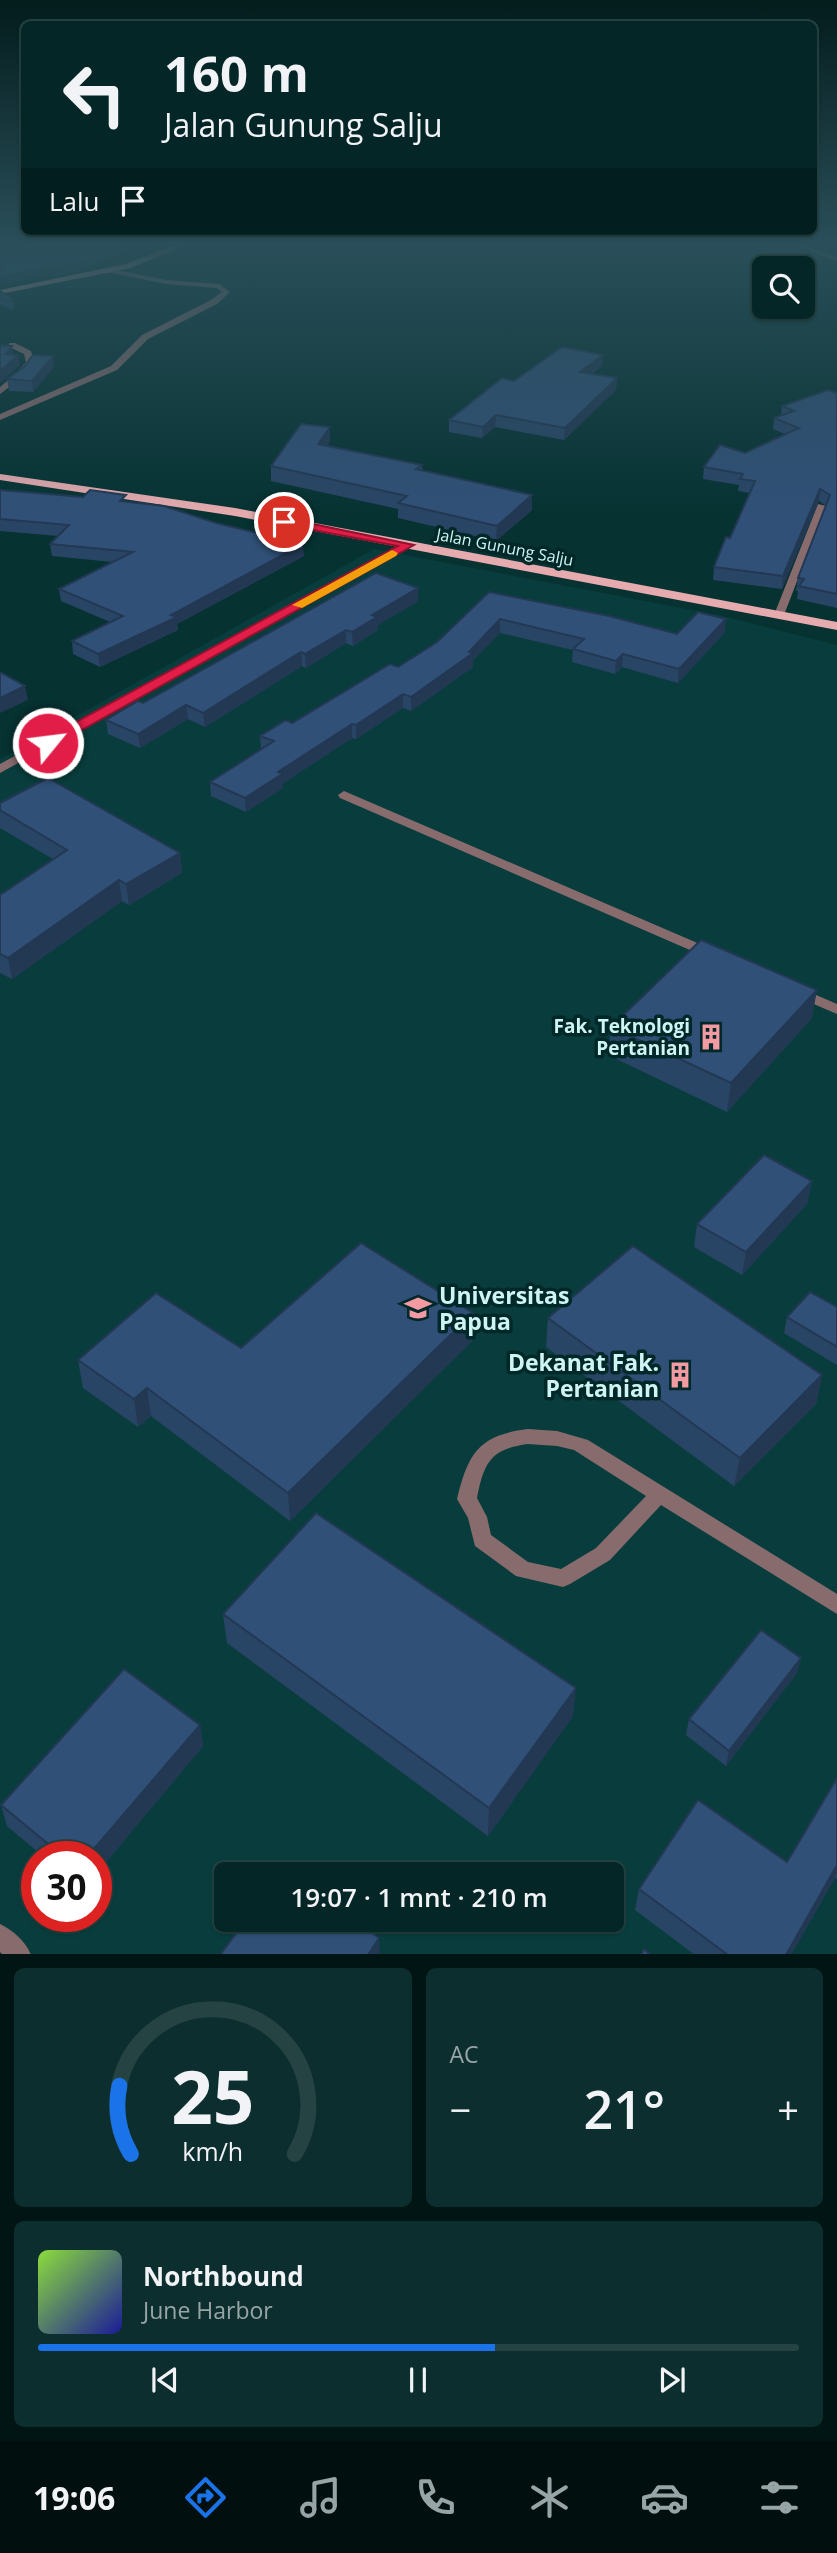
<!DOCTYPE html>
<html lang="id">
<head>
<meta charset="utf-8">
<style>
  :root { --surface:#042626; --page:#0d2e2e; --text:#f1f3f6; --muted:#97a5a7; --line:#254343; --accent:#1a73e8 }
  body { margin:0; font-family:"Open Sans",sans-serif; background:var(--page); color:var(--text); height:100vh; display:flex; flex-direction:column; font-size:26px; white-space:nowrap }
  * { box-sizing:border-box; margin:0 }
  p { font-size:23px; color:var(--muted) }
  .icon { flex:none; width:38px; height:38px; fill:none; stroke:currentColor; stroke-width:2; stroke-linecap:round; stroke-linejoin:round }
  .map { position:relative; height:1954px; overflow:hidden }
  .side { display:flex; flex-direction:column; gap:14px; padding:14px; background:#021515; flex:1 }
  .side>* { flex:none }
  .hud { position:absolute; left:21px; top:21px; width:796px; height:214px; border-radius:10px; box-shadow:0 2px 5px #0004,0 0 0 2px var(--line); background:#042626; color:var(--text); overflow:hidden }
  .controls { position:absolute; left:752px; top:256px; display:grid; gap:14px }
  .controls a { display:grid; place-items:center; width:63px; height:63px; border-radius:10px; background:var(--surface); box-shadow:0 2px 5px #0004,0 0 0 2px var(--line); font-size:35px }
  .speed { position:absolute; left:21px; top:1841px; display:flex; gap:14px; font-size:35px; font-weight:700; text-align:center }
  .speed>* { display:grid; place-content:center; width:91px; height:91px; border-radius:50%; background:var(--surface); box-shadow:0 2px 5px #0004,0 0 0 2px var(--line); line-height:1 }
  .speed .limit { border:10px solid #d22; background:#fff; color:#111 }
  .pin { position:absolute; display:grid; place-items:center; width:60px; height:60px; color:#fff; margin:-30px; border:4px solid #fff; border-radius:50%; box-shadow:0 2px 7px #0007 }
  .me { position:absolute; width:77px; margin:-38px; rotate:61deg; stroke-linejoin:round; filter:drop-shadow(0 0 5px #0008) }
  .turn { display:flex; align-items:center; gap:24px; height:147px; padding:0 28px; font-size:32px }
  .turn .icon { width:91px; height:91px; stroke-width:2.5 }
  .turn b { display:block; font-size:49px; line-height:60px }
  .then { display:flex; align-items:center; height:66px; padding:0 28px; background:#0003; gap:14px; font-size:26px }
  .big { font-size:52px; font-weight:600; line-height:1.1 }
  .side .tile { flex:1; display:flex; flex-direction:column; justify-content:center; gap:10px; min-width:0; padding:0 24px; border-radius:10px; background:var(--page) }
  .side .dial { align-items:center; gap:0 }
  .dial svg { height:182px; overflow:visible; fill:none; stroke:var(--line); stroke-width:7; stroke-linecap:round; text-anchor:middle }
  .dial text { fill:var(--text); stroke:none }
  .song { display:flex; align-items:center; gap:21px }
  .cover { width:84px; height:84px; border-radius:10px; background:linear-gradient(135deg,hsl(90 70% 55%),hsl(240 70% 35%)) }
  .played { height:7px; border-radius:4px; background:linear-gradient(90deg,var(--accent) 60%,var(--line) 60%) }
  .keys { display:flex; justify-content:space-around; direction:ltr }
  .heat { display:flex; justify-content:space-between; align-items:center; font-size:38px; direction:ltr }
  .side .tiles { flex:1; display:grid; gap:14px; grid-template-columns:1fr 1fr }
  .tile:last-child { grid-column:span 2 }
  .trip { position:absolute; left:214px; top:1862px; width:410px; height:70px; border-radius:10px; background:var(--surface); box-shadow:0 2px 5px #0004,0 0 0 2px var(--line); font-weight:600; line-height:70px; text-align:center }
  .tabs { display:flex; height:112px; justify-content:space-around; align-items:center; background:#020f0f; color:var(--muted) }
  .tabs .icon { width:49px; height:49px }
  .tabs .on { color:var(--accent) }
  .tabs b { font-size:32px; color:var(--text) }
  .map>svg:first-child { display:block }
</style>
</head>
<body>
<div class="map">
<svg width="837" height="1955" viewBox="0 0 837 1955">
  <rect width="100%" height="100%" fill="#063232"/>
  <path fill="#093d3d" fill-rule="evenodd" d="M 374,549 L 723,616 L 837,645 L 837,1954 L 0,1954 L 0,759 ZM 37,1857 L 96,1857 L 96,1916 L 37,1916 ZM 226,1874 L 611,1874 L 611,1920 L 226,1920 Z"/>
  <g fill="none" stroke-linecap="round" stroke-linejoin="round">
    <g fill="#886b6d" fill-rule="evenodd">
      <polygon points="786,242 797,242 837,257 837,261"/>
      <polygon points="107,268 166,280 219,284 230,292 217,304 148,339 117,370 0,420 0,414 111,366 142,335 211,300 222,292 217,288 166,284 107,272"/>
      <polygon points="9,343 15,343 31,351 34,362 24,376 0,394 0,387 18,372 26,362 24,354 9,347"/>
      <polygon points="818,504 826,506 784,615 783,617 775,617 774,615"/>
      <polygon points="408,542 413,545 411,547 0,773 0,764"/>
      <polygon points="344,791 716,951 718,954 711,958 706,957 340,798 338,795"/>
      <polygon points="800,988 837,1004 837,1014 795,996 793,993 795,990"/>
      <path d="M 528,1429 L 557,1431 L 588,1440 L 837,1594 L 837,1614 L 661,1505 L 610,1560 L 570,1584 L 563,1587 L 516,1576 L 475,1546 L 468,1518 L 457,1499 C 468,1453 479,1435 528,1429 ZM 528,1444 L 557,1446 L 574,1450 L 646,1496 L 596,1548 L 561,1569 L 528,1562 L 491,1535 L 487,1517 L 477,1498 C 484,1463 490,1449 528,1444 Z"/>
      <path d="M 0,1924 C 13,1930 26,1942 31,1955 L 3,1955 L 0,1952 Z"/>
    </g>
    <polygon fill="#bd8f92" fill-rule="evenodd" points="183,242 193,242 131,268 0,294 0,290 126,264"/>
    <polygon fill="#e6abaf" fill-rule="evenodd" points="0,474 235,508 837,622 837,630 235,516 0,480"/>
  </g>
  <g fill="#294566">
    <polygon points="0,291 13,300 14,308 12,310 0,304"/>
    <polygon points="603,355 602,366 592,374 617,378 616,390 564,440 495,427 482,438 449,432 449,420 514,381"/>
    <polygon points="54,367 33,392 9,391 7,379"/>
    <polygon points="837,393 837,608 797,599 798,591 796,591 798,578 826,506 819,501 782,589 713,580 714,567 730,538 750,493 738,491 739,485 703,479 704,467 745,453 785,434 773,429 774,418 781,416 782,406"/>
    <polygon points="330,441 327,445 422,465 422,470 532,510 496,541 398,518 398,509 271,481 271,466"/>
    <polygon points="0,490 126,501 304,556 177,624 178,630 100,667 73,654 72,641 110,622 61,601 59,589 112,562 52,556 50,544 58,536 0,531"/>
    <polygon points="489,592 677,634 725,632 678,683 622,667 615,674 572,662 573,650 500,633 473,660 473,667 411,711 403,708 356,739 352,738 282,784 283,788 246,812 211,796 210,782 261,749 260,736 292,723 398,667 437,642"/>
    <polygon points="418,601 378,625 378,630 353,646 346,643 306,668 302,666 205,727 188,719 140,748 108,734 106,720 143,703"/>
    <polygon points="0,803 180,853 182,873 129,905 122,901 12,979 0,973 0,895 53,859 0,828"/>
    <polygon points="812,1018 727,1112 608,1055 611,1027"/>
    <polygon points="812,1181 807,1204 742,1275 694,1247 697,1224"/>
    <polygon points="837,1307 837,1365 784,1333 787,1317"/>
    <polygon points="548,1318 822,1375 816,1404 734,1486 546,1347"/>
    <polygon points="472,1341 290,1521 151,1416 138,1427 83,1388 78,1360 241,1348"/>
    <polygon points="223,1614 573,1716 488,1836 227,1643"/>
    <polygon points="801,1658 797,1673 726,1766 686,1735 689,1719"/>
    <polygon points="200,1725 203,1746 96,1874 96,1857 44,1857 7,1826 1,1805"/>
    <polygon points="837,1778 837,1879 835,1878 791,1955 695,1955 635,1910 639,1889 787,1862"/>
  </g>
  <g fill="#223853">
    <polygon points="128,242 145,242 79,271 53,276 53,273 0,285 0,277"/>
    <polygon points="12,346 13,356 18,355 20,365 0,383 0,371 6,354"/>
    <polygon points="603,355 602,366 579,383 580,372"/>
    <polygon points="53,356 54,367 33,392 32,381"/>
    <polygon points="617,378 616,390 564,440 565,428"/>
    <polygon points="496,415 495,427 482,438 483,427"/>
    <polygon points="330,427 330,441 319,458 318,444"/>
    <polygon points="820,489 819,501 782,589 783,576"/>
    <polygon points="532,495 532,510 496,541 497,526"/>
    <polygon points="303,544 304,556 177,624 178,630 100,667 98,654"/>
    <polygon points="418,588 418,601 378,625 378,630 353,646 352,632 372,615"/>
    <polygon points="500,619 500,633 473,660 473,667 411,711 411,697 469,652"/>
    <polygon points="726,619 725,632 678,683 679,669"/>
    <polygon points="346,630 346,643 306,668 305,654"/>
    <polygon points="301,652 302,666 205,727 203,713"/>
    <polygon points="623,654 622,667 615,674 616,661"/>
    <polygon points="25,686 28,700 0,713 0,698"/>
    <polygon points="403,694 403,708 356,739 356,725"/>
    <polygon points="186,705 188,719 140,748 138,734"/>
    <polygon points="352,724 352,738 282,784 283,788 246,812 245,798 278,772"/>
    <polygon points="180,853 182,873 129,905 126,884"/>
    <polygon points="119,880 122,901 12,979 8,958"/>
    <polygon points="817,990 812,1018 727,1112 731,1083"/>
    <polygon points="812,1181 807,1204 742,1275 746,1252"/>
    <polygon points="473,1313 472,1341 290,1521 288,1493"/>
    <polygon points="822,1375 816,1404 734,1486 740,1458"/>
    <polygon points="147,1388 151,1416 138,1427 134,1399"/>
    <polygon points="801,1658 797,1673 726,1766 729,1751"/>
    <polygon points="576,1688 573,1716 488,1836 489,1808"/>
    <polygon points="200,1725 203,1746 96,1874 96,1857 87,1857"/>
    <polygon points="837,1865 837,1872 835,1878 791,1955 786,1955"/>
    <polygon points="379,1938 380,1955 368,1955"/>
  </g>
  <g fill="#305077" stroke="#223853" stroke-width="2">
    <polygon points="36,242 128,242 78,264 52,269 54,265 0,277 0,251"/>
    <polygon points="0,291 13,300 11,302 0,297"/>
    <polygon points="0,345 12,346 6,354 18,355 0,371"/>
    <polygon points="562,347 603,355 580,372 617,378 565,428 496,415 483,427 449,420 502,378 514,381"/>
    <polygon points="33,355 53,356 32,381 7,379 24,367"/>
    <polygon points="828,390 837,393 837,594 799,586 804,579 798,578 830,495 820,489 783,576 714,567 726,537 730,538 755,481 740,479 743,474 704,467 720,445 745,453 799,428 774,418 794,411 782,406"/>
    <polygon points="301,424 330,427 318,444 422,465 416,469 532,495 497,526 398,503 407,496 271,466"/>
    <polygon points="0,490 83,497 90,490 126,495 120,501 164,506 216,523 303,544 171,615 177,617 98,654 72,641 123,616 59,589 133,552 50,544 69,525 0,519"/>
    <polygon points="376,573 418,588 372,615 377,617 352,632 346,630 305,654 301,652 203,713 186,705 138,734 106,720 138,701 143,703"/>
    <polygon points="489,592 609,616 677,634 698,612 726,619 679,669 623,654 616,661 573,649 584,639 500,619 469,652 473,653 411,697 403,694 356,725 352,724 278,772 282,774 245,798 210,782 274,741 260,736 286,720 292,723 390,664 398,667 437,642"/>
    <polygon points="0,672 25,686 0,698"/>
    <polygon points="48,778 180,853 126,884 119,880 8,958 0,954 0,895 67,850 0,810 0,803"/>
    <polygon points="701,940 817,990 731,1083 611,1027"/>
    <polygon points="764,1155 812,1181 746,1252 697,1224"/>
    <polygon points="361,1243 473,1313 288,1493 147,1388 134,1399 78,1360 156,1293 241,1348"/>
    <polygon points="633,1246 822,1375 740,1458 548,1318"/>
    <polygon points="810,1292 837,1307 837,1347 787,1317"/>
    <polygon points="316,1513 576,1688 489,1808 223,1614"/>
    <polygon points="761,1630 801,1658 729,1751 689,1719"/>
    <polygon points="124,1669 200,1725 87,1857 64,1857 1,1805"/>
    <polygon points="837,1778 837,1865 786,1955 728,1955 639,1889 698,1800 787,1862"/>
    <polygon points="286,1867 296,1874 281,1874"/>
    <polygon points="246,1920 356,1920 379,1938 368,1955 220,1955"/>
    <polygon points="644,1949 651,1955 641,1955"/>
  </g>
  <linearGradient id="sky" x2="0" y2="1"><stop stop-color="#031c1c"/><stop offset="0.47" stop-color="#2a4f5a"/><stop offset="1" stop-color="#2a4f5a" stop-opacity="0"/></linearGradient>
  <rect width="837" height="516" fill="url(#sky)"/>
  <polygon fill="#e11d48" stroke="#92132f" stroke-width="2" points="284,518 414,545 53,746 43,746 43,740 398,546 281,524 279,522"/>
  <polygon fill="#f59e0b" points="392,550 398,553 396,556 302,608 292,605"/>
  <defs>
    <g id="building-bare" transform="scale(2.1)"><path d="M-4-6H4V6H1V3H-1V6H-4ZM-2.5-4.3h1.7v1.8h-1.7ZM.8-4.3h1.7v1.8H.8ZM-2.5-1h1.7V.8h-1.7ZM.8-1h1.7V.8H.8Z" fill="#f49aa2" stroke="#002828" stroke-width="2.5" paint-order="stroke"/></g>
    <g id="university-bare" transform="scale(2.1)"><path d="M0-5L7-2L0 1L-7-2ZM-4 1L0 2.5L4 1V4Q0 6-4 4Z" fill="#f49aa2" stroke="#002828" stroke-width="2.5" paint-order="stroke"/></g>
  </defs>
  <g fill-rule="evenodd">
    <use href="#building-bare" x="711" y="1037"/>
    <use href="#university-bare" x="418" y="1308"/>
    <use href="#building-bare" x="680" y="1375"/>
  </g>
  <g text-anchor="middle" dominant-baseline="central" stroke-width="7" stroke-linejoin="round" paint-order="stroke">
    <g font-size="16" fill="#d0f4f3" stroke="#002828">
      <text transform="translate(505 547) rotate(11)">Jalan Gunung Salju</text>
    </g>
    <g font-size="19" font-weight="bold" fill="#d0f4f3" stroke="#002828" text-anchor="end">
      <text x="690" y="1026">Fak. Teknologi<tspan x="690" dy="22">Pertanian</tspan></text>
    </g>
    <g font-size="23" font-weight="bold" fill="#d0f4f3" stroke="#002828" text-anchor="start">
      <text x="439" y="1295">Universitas<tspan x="439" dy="26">Papua</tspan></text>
      <text x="659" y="1362" text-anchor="end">Dekanat Fak.<tspan x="659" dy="26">Pertanian</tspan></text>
    </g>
  </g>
</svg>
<div class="controls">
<a><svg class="icon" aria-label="search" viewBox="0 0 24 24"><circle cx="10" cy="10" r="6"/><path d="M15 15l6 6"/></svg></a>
</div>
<div class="speed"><div class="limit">30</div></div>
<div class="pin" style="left:284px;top:522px;background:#d93025"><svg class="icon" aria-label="arrive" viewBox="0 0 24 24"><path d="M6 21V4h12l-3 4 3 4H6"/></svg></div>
<svg class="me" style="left:48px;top:743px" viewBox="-20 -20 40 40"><circle r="17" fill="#e11d48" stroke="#fff" stroke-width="3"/><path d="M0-11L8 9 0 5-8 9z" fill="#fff"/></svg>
<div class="trip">19:07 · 1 mnt · 210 m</div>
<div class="hud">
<div class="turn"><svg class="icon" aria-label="left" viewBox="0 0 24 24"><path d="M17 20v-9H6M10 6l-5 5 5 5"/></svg><div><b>160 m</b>Jalan Gunung Salju</div></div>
<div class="then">Lalu<svg class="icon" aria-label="arrive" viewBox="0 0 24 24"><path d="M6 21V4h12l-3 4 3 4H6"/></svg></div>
</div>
</div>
<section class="side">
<div class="tiles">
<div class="tile dial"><svg viewBox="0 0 100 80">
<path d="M14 69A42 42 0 1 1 86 69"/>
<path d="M14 69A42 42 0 0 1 9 39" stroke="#1a73e8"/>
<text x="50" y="56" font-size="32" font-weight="700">25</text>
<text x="50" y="72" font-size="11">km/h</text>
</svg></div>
<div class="tile"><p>AC</p>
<div class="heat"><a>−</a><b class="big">21°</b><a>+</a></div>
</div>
<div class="tile">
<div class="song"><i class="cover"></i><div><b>Northbound</b><p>June Harbor</p></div></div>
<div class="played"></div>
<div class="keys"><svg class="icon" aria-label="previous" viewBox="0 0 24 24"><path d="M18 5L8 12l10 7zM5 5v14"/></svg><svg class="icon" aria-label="pause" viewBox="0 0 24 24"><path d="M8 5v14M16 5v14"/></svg><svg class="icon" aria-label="next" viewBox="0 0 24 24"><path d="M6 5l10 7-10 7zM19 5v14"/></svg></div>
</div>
</div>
</section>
<nav class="tabs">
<b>19:06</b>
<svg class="icon on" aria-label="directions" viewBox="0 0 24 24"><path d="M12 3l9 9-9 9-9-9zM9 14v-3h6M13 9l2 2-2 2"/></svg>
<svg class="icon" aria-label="music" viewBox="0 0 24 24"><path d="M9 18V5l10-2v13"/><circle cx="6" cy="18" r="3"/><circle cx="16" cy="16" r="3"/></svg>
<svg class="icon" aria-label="phone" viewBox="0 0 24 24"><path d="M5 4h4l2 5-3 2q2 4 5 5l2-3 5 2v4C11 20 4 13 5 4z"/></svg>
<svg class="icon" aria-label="climate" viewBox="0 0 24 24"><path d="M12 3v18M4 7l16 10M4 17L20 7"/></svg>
<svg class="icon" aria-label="car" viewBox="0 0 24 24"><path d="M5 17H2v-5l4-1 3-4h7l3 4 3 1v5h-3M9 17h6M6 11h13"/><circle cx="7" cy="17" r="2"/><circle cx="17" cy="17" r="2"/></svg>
<svg class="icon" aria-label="filters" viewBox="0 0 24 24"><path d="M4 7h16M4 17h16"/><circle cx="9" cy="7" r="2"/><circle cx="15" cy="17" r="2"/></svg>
</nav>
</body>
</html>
